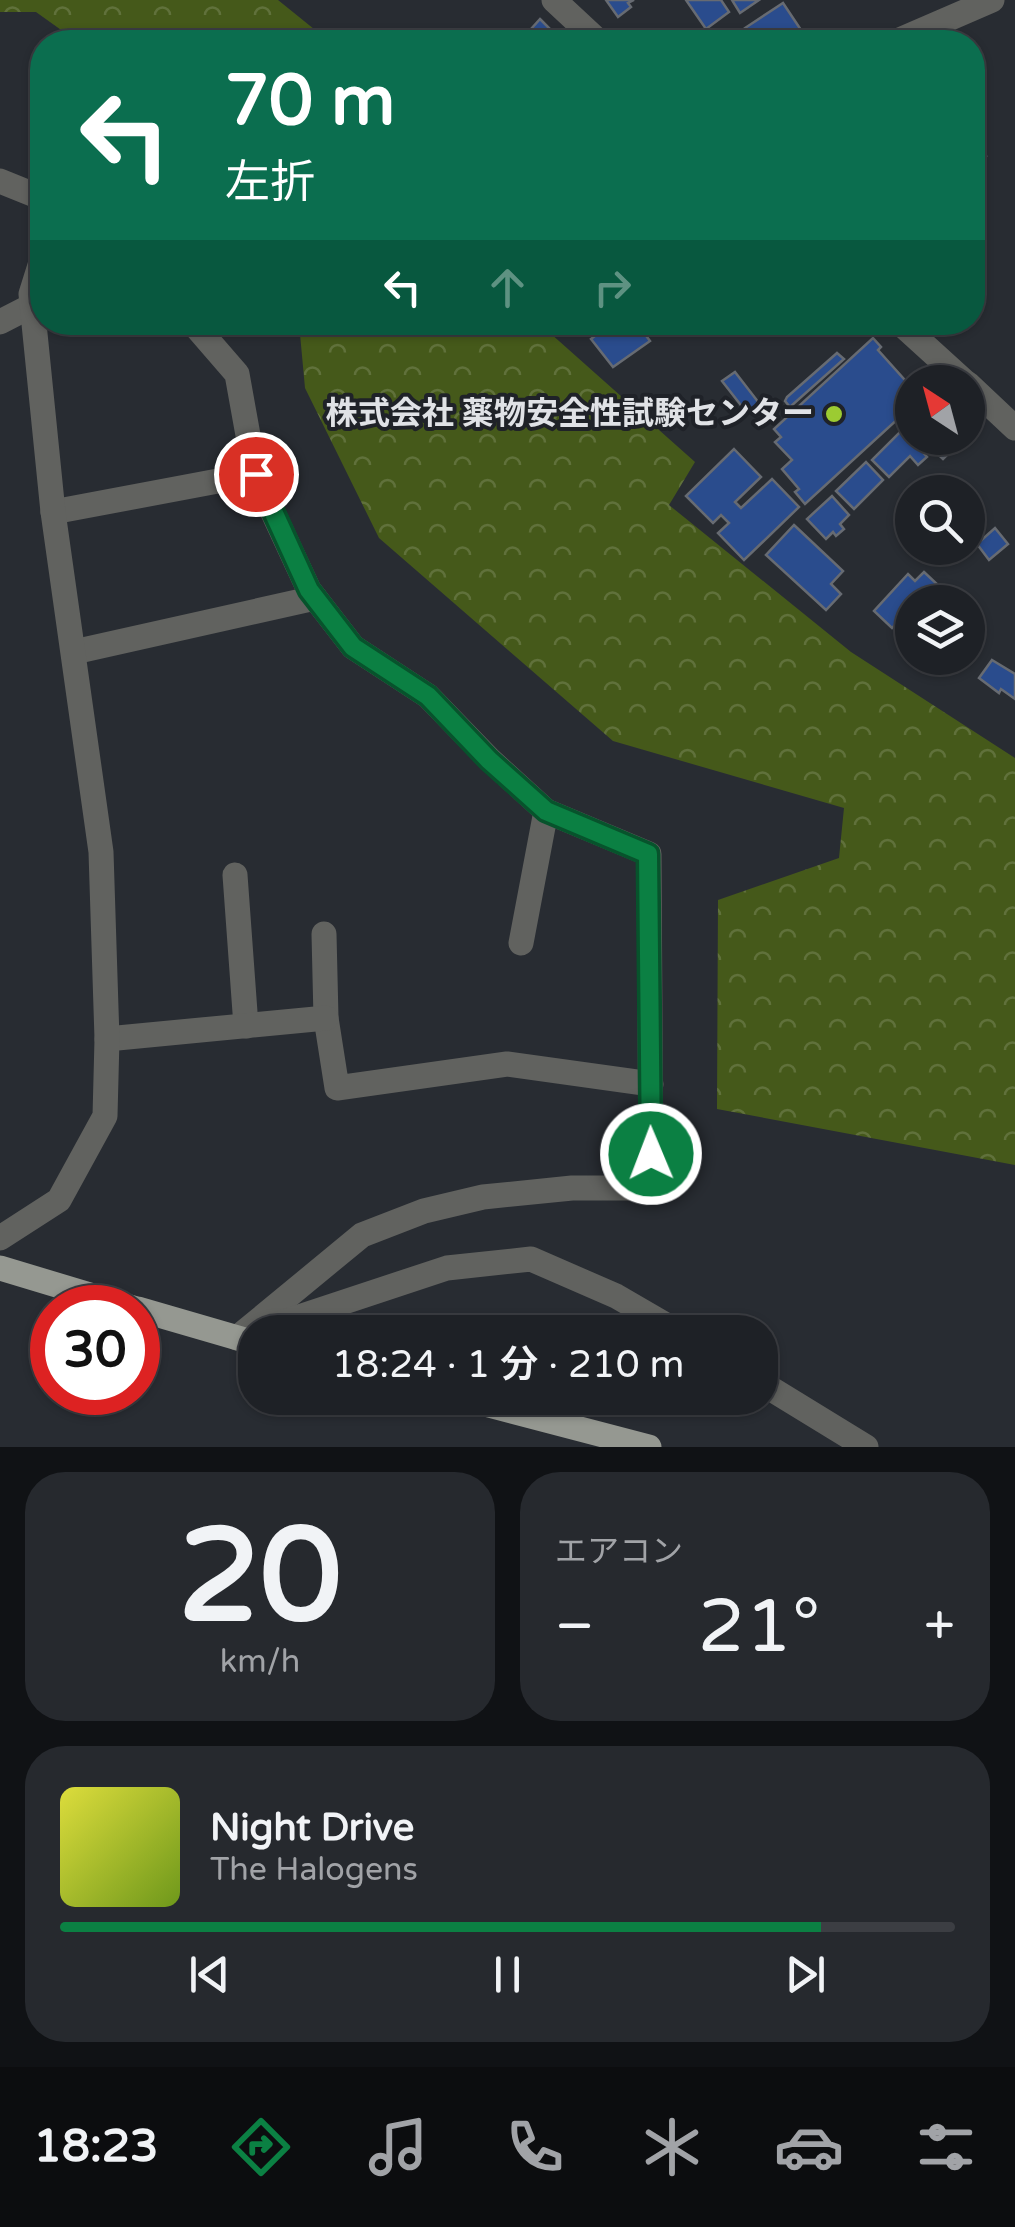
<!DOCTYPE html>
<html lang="ja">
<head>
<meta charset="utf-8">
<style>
  :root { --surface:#1e2126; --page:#26292e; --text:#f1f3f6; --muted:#a1a3a7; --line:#3c3e43; --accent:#0b8043 }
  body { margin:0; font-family:"Varela Round","Noto Sans JP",sans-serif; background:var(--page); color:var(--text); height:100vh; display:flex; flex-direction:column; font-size:38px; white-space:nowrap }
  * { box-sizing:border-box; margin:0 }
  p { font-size:32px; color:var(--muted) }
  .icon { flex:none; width:55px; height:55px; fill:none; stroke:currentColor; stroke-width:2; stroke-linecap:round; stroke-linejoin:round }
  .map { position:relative; height:1447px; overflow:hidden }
  .details { display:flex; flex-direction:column; gap:25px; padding:25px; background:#101215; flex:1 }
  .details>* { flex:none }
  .hud { position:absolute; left:30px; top:30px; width:955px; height:305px; border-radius:40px; box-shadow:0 2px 8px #0004,0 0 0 2px var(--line); background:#0b6e4f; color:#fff; overflow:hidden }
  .needle { width:65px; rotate:324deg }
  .fabs { position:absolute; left:895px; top:365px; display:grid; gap:20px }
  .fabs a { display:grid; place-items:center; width:90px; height:90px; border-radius:50%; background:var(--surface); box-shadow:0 2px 8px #0004,0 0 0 2px var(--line); font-size:50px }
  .speed { position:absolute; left:30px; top:1285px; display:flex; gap:20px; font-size:50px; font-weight:700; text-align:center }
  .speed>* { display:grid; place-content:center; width:130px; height:130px; border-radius:50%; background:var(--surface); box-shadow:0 2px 8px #0004,0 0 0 2px var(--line); line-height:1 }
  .speed .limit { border:15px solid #d22; background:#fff; color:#111 }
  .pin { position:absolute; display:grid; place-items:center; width:85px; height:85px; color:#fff; margin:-42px; border:5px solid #fff; border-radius:50%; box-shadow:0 2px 10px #0007 }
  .me { position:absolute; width:110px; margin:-55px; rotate:359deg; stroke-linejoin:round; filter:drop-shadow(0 0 8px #0008) }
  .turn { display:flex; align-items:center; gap:35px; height:210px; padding:0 30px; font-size:45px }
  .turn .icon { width:130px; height:130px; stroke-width:2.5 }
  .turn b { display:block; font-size:70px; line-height:85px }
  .lanes { display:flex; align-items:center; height:95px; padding:0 30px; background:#0003; justify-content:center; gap:50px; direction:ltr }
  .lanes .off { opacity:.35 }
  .big { font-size:75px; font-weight:600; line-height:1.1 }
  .details .card { flex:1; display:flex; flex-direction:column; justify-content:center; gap:15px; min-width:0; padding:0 35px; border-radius:40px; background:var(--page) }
  .details .dial { align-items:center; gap:0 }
  .dial b { font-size:130px; line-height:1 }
  .song { display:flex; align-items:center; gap:30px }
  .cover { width:120px; height:120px; border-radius:15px; background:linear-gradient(135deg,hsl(60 70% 55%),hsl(80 70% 35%)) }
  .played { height:10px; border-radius:5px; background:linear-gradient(90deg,var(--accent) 85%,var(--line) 85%) }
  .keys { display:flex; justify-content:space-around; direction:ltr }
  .heat { display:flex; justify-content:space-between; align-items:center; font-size:55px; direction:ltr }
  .details .tiles { flex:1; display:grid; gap:25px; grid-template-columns:1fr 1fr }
  .card:last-child { grid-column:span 2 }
  .trip { position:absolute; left:238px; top:1315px; width:540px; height:100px; border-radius:40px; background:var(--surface); box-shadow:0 2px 8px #0004,0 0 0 2px var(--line); font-weight:600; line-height:100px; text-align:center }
  .tabs { display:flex; height:160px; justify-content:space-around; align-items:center; background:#0c0d0f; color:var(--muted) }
  .tabs .icon { width:70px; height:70px }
  .tabs .active { color:var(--accent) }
  .tabs b { font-size:45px; color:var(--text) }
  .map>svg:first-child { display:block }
</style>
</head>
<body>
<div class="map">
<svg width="1015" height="1447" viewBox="0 0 1015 1447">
  <defs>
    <pattern id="forest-crowns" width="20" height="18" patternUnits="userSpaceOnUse" patternTransform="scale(2.5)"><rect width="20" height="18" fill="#45591a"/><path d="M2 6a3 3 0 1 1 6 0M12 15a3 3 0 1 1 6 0" fill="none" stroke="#60713b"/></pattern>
  </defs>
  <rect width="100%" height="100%" fill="#282c32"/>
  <g fill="url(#forest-crowns)">
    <polygon points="0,0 278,0 330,42 78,42 36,12 0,12"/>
    <polygon points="299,323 551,323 550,333 695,462 669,505 851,652 1015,758 1015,1165 717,1109 718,900 839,858 844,808 613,741 379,538 305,388"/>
  </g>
  <g fill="#2a4c8d" stroke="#676b72" stroke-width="2.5">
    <polygon points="606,0 634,0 628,3 631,7 618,17"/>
    <polygon points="686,0 721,0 729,12 706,29"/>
    <polygon points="732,0 759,0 740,13"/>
    <polygon points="783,3 801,30 789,38 790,42 754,42 745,28"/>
    <polygon points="540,19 552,31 544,39 532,28"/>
    <polygon points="521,30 524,33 528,30 540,42 520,39 516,35"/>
    <polygon points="972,137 986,156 974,165 972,163"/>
    <polygon points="613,322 636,322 650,341 613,367 591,339"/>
    <polygon points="873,338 881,347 878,350 912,388 912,406 805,504 795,492 799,489 782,469 792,460 775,442 781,437 774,429"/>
    <polygon points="837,353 844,359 790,407 785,401 787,397"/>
    <polygon points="735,372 759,403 747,413 722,381"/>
    <polygon points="903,429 927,457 918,465 910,456 889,477 872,460"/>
    <polygon points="937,438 947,438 956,446 943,459 929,446"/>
    <polygon points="734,449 761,477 735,502 741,508 772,479 799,507 744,560 718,533 729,523 721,515 713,523 686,496"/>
    <polygon points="866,462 883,480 854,509 836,491"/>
    <polygon points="832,496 849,515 840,524 844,529 836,536 833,532 826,539 807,519"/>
    <polygon points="794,525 843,571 831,584 841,594 826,610 766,555"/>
    <polygon points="995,528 1008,544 989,560 977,544"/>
    <polygon points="924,572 938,585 927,597 930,600 912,602 912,617 907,612 892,628 874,611 908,574 915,581"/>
    <polygon points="992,660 1015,674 1015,699 1001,689 999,693 979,678"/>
  </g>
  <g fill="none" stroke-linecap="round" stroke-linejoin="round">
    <g stroke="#61625f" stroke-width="25">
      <polyline points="554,0 599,42"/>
      <polyline points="895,42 992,0"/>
      <polyline points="0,181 42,198"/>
      <polyline points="0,322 33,305"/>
      <polyline points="192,322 237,374 255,474 309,590 353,647 428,696 489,759 546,811 649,854 651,1188 572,1188 483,1197 424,1211 362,1235 237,1338"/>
      <polyline points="899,322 965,382"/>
      <polyline points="968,384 1015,428"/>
      <polyline points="53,512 255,474"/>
      <polyline points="74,652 315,598"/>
      <polyline points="235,875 246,1026"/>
      <polyline points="324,934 326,1018 337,1088 507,1064 651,1084"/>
      <polyline points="521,943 546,811"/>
      <polyline points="107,1039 326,1018"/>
      <polyline points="0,1238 59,1200 105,1116 107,1039 101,852 53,512 31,294 42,259"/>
      <polyline points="251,1333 447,1268 531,1259 616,1296 678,1332"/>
      <polyline points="760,1382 866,1447"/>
    </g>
    <g stroke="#959891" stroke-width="25">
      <polyline points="0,1268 133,1308"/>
      <polyline points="138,1309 255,1343"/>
      <polyline points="462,1398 649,1447"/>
    </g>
  </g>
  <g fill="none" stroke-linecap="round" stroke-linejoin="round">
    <g stroke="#07532c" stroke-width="25">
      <polyline id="route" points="256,474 309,590 353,647 428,696 489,760 546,811 648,854 651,1154"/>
    </g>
    <use href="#route" stroke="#0b8043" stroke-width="18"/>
  </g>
  <circle fill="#9ccb32" stroke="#1f2228" stroke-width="4" cx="834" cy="414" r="10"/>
  <g text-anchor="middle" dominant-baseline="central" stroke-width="8" stroke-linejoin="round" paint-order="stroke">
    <g font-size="32" font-weight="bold" fill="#e0e2e6" stroke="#1f2228" text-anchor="end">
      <text x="814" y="414">株式会社 薬物安全性試験センター</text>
    </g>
  </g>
</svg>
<div class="fabs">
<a><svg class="needle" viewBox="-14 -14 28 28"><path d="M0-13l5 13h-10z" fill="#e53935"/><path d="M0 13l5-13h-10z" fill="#a1a3a7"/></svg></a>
<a><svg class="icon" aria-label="search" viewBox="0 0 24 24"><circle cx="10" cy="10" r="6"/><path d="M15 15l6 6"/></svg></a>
<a><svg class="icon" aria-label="layers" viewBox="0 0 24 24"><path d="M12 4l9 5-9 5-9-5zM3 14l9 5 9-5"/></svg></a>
</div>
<div class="speed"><div class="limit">30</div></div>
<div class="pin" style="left:256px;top:474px;background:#d93025"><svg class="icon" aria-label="arrive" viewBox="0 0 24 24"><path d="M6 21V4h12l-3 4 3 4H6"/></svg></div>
<svg class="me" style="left:651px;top:1154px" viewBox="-20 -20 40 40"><circle r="17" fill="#0b8043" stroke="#fff" stroke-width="3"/><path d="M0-11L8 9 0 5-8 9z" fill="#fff"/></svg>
<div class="trip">18:24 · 1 分 · 210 m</div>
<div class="hud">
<div class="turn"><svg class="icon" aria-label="left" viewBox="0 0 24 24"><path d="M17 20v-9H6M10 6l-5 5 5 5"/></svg><div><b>70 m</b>左折</div></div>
<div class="lanes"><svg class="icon" aria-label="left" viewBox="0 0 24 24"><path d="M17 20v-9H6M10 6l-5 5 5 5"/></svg><svg class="icon off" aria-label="ahead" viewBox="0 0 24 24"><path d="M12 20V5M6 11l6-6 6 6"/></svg><svg class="icon off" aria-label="right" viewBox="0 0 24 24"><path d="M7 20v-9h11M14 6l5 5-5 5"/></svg></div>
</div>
</div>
<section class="details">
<div class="tiles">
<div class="card dial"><b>20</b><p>km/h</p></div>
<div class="card"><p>エアコン</p>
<div class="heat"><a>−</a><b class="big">21°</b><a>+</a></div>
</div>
<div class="card">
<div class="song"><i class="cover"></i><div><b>Night Drive</b><p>The Halogens</p></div></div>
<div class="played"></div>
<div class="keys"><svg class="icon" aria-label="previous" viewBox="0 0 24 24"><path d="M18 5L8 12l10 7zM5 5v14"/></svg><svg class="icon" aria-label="pause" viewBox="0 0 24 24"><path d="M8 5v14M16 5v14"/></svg><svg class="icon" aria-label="next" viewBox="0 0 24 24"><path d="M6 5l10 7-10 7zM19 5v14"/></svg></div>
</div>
</div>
</section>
<nav class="tabs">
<b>18:23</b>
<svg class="icon active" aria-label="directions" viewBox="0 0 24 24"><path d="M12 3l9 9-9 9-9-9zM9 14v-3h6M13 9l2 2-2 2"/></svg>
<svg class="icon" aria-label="music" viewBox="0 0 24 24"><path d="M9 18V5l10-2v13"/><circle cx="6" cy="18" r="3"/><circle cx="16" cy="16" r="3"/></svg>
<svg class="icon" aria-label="phone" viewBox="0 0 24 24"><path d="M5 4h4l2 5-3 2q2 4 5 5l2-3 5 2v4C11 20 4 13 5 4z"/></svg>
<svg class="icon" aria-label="climate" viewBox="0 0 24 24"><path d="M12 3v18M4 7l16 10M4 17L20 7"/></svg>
<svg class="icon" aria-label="car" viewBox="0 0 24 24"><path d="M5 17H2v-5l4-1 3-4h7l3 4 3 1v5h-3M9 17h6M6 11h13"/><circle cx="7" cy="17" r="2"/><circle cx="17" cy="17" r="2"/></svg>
<svg class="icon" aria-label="filters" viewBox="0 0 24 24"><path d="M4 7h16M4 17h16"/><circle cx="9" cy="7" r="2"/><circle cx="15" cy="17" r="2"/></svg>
</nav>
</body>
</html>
